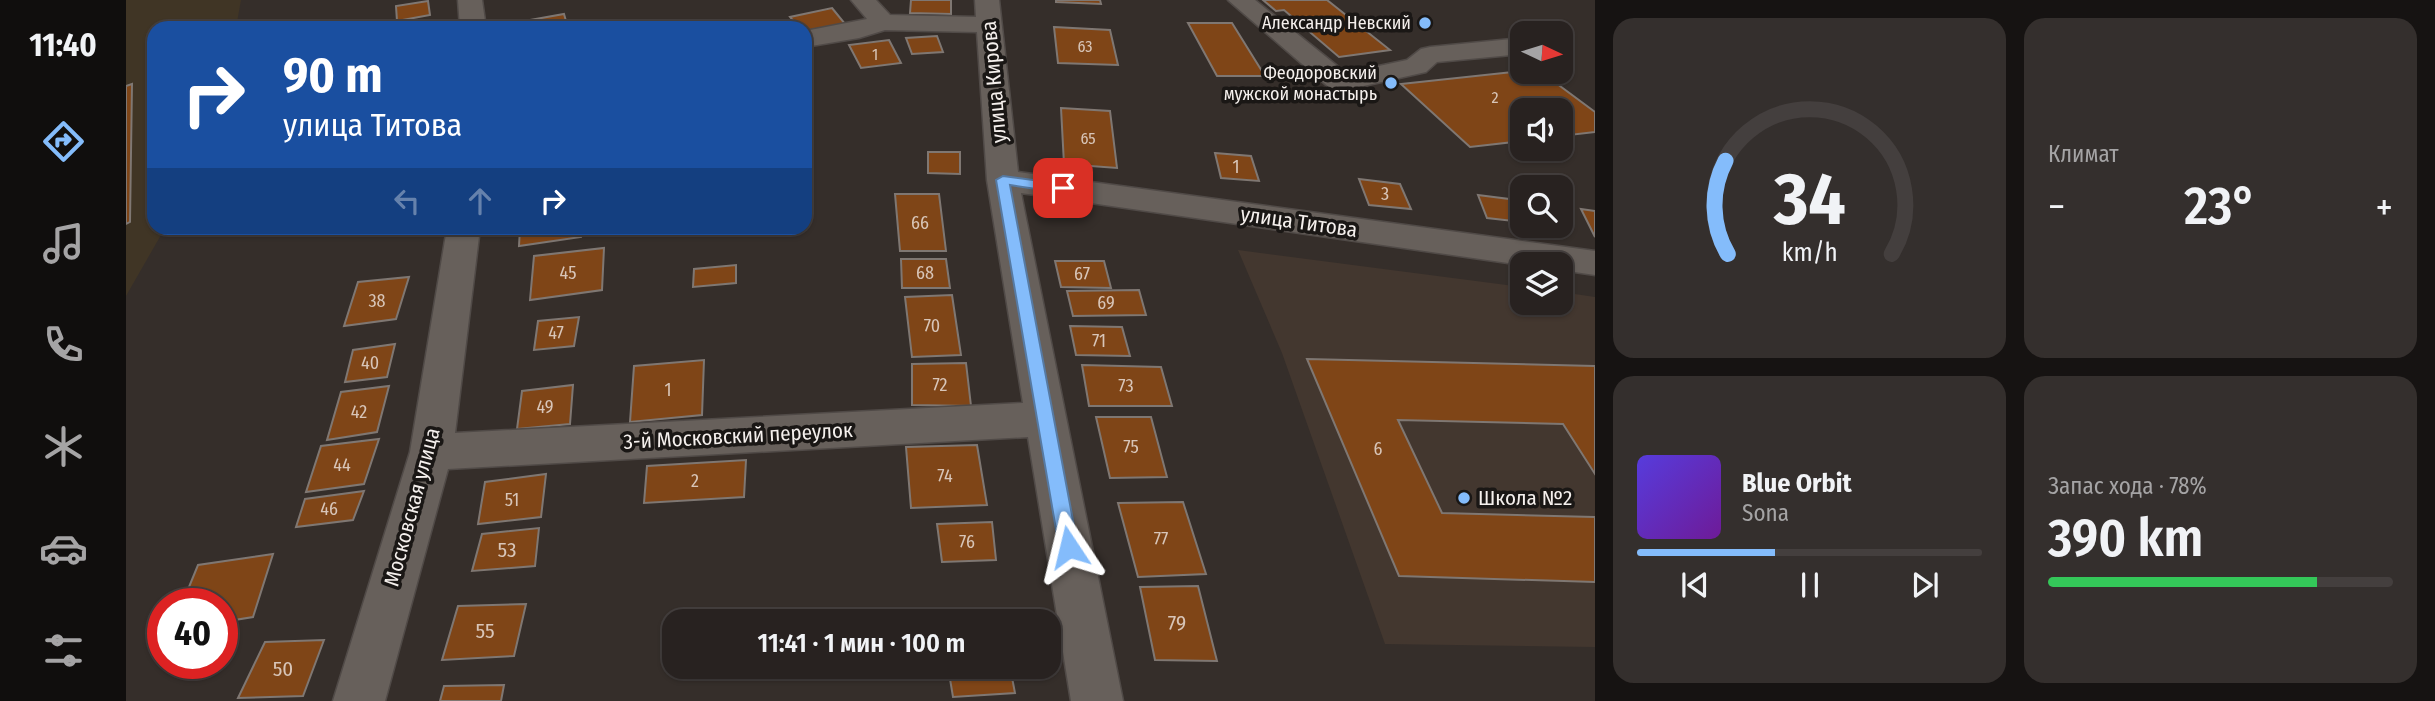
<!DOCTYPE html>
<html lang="ru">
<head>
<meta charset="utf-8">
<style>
  :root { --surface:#282220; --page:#342f2d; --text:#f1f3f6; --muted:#a5a4a5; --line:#443f3e; --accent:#84bcfb }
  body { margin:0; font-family:"Fira Sans Condensed",sans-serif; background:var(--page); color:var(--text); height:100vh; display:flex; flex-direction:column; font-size:26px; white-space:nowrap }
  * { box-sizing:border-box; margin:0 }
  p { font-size:23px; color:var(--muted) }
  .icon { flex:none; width:38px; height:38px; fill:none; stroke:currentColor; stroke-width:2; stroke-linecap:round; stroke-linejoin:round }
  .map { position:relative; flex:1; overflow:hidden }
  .drawer { display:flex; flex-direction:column; gap:18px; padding:18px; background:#161312; width:840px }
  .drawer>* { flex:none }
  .guide { position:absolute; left:21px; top:21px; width:665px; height:214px; border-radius:21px; box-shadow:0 2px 5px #0004,0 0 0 2px var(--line); background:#1a4fa0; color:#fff; overflow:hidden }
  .needle { width:46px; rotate:94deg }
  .fabs { position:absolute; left:1384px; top:21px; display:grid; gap:14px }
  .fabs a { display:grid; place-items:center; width:63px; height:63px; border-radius:14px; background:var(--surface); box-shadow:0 2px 5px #0004,0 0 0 2px var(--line); font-size:35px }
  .speed { position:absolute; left:21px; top:588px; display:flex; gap:14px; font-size:35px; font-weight:700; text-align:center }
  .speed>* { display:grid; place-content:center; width:91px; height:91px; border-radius:50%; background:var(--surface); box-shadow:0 2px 5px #0004,0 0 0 2px var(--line); line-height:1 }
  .speed .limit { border:10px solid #d22; background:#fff; color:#111 }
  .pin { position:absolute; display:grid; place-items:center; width:60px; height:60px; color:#fff; margin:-30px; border-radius:14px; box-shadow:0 4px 10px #0006 }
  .me { position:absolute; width:77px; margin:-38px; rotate:350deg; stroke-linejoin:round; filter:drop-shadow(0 0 5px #0008) }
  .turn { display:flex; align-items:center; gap:24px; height:147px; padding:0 21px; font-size:32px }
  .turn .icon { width:91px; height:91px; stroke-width:2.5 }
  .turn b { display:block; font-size:49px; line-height:60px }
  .lanes { display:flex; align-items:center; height:66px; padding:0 21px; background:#0003; justify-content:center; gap:35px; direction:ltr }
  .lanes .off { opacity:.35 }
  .big { font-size:52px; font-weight:600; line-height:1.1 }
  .drawer .tile { flex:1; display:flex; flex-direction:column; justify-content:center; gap:10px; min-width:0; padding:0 24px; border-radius:21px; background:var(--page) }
  .drawer .dial { align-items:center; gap:0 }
  .dial svg { height:182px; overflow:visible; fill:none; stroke:var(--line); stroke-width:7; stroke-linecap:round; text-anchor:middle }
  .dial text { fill:var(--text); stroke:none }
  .song { display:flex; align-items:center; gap:21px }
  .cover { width:84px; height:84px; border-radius:10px; background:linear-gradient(135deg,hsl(250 70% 55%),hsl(280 70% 35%)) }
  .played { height:7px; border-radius:4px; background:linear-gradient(90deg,var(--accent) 40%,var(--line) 40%) }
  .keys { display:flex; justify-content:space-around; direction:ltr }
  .heat { display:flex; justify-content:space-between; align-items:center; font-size:38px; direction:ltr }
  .charge { height:10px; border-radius:5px; background:linear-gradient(90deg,#34c759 78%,var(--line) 0) }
  .drawer .tiles { flex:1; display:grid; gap:18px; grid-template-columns:repeat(2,1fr) }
  .trip { position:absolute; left:536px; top:609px; width:399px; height:70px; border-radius:21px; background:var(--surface); box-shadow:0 2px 5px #0004,0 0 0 2px var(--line); font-weight:600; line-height:70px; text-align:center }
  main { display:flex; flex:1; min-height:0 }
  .tab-bar { display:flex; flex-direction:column; width:126px; justify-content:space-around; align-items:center; background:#100e0d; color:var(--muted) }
  .tab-bar .icon { width:49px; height:49px }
  .tab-bar .on { color:var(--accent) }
  .tab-bar b { font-size:32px; color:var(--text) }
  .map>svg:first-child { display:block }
</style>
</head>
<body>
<main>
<nav class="tab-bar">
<b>11:40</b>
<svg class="icon on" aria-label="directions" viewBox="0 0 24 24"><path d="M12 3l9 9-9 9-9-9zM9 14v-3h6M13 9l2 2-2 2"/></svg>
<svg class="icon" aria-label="music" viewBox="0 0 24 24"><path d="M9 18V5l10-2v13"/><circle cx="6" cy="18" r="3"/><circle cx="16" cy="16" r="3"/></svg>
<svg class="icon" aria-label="phone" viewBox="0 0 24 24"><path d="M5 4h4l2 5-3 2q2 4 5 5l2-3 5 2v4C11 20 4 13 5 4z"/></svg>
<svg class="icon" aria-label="climate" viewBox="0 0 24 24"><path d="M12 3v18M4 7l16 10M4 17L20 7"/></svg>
<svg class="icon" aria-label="car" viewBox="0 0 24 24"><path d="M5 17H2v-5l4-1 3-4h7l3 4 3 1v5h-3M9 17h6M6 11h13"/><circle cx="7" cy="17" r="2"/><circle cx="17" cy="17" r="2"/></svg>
<svg class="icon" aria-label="filters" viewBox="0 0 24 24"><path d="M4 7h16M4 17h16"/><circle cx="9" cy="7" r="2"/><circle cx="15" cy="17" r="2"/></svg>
</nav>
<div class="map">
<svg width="1469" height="701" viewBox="0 0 1469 701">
  <rect width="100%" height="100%" fill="#352e2a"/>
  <polygon fill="#403525" points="0,0 115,0 110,28 28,28 28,228 39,228 0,296"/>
  <polygon fill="#43372f" points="1112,250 1396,287 1396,303 1435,303 1435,292 1469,297 1469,647 1259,644 1156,353"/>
  <g fill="#7f4517" stroke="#7f7772" stroke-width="2">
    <polygon points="785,0 825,0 825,14 784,13"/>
    <polygon points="930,0 974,0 975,4 930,2"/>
    <polygon points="1137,0 1201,0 1264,50 1213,57 1158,10 1150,11"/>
    <polygon points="302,1 304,15 271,21 270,6"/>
    <polygon points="706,8 720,25 679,34 679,28 673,28 664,17"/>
    <polygon points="438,14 442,28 388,28 387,23"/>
    <polygon points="1062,23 1106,23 1139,76 1091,76"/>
    <polygon points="928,27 984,30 992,65 932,63"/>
    <polygon points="811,36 817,52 786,54 780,38"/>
    <polygon points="763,40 775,63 735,68 723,45"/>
    <polygon points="1396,71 1415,72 1469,112 1469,132 1435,136 1435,110 1396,110 1396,141 1344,147 1275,84"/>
    <polygon points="6,84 4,222 0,224 0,86"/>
    <polygon points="935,108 984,111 991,168 938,164"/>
    <polygon points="802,152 834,152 834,174 802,173"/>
    <polygon points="1089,153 1125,156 1133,181 1095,178"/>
    <polygon points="1233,179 1274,184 1285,209 1243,205"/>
    <polygon points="769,194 813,194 820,251 774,251"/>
    <polygon points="1352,195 1391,200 1396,212 1396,222 1361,218"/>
    <polygon points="1455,209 1469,211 1469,237"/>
    <polygon points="394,228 454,228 455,237 393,246"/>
    <polygon points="478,248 476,290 404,300 408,256"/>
    <polygon points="775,259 820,259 824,288 776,288"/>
    <polygon points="929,261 978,261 985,288 935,287"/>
    <polygon points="610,265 610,283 567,287 568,269"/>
    <polygon points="283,277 270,319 218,326 232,282"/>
    <polygon points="1013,290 1020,315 947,316 941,291"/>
    <polygon points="826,295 835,355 786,357 779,297"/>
    <polygon points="453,317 448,346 408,350 412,321"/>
    <polygon points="944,326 996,327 1004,356 950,355"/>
    <polygon points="269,344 261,377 219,382 227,350"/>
    <polygon points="1181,359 1469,366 1469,474 1437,424 1272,420 1316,513 1469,517 1469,582 1273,576"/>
    <polygon points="578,360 576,415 504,422 508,366"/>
    <polygon points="840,363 845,406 786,405 786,364"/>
    <polygon points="956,365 1035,367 1046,406 963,406"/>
    <polygon points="447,385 444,424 391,429 396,391"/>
    <polygon points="263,386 251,432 201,440 215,392"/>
    <polygon points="970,417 1025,417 1041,477 984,478"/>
    <polygon points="253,439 238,484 180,492 195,446"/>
    <polygon points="851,445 861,505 785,508 780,447"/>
    <polygon points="620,460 618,497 518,503 521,466"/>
    <polygon points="420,474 415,517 352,524 359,482"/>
    <polygon points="238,491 227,520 170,527 179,499"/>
    <polygon points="1057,502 1080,574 1012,577 992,503"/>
    <polygon points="866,522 870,560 816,562 811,524"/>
    <polygon points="413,528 409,566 346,571 356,534"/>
    <polygon points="147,554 127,617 96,622 96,604 56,604 72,565"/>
    <polygon points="1072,586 1091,661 1029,660 1014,587"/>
    <polygon points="400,604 388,656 316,660 332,606"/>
    <polygon points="198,640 177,696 112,698 139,642"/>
    <polygon points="822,667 884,667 889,693 827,697"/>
    <polygon points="378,685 375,701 314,701 318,686"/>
  </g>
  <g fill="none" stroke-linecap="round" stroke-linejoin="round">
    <g stroke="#504a47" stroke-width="3">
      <g id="minor">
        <polygon points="332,0 356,0 360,28 334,28"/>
        <polygon points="725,0 750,0 764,15 850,17 849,0 873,0 892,172 1469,251 1469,275 1435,270 1435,264 1396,265 895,193 997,701 945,701 902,437 322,469 259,701 207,701 284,452 321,228 354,228 329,433 897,403 861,180 851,32 759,30 733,38 679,47 679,31 741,19"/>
        <polygon points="1102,0 1129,0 1220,73 1281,60 1295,49 1304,47 1396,38 1396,54 1311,62 1300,72 1215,91 1205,89"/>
      </g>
    </g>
    <use href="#minor" fill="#67605b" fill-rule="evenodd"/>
  </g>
  <polygon fill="#84bcfb" stroke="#567aa3" stroke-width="2" points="877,176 937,184 944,188 937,193 884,185 952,547 949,553 943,556 936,553 933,547 870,180"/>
  <g fill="#84bcfb" stroke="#1a1715" stroke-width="2.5">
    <circle cx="1299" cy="23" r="7"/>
    <circle cx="1265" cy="83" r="7"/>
    <circle cx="1338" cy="498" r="7"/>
  </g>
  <g text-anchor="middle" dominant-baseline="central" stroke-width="7" stroke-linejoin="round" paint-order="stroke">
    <g font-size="16" fill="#d8c5b8">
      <text x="959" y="46">63</text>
      <text x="749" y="54">1</text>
      <text x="1369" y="97">2</text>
      <text x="962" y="138">65</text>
    </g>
    <g font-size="18" fill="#f5f0ed" stroke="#1a1715" text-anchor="end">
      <text x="1285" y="23">Александр Невский</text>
      <text x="1251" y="73">Феодоровский<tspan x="1251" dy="21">мужской монастырь</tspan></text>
    </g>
    <g font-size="18" fill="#d8c5b8">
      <text x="1110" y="167">1</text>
      <text x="1259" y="194">3</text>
      <text x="794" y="223">66</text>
      <text x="442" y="273">45</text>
      <text x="799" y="273">68</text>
      <text x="956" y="274">67</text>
      <text x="251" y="301">38</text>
      <text x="980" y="303">69</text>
      <text x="806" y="326">70</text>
      <text x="430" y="333">47</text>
      <text x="973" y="341">71</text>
      <text x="244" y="363">40</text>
      <text x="814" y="385">72</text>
      <text x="1000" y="386">73</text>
      <text x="542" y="390">1</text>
      <text x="419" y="407">49</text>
      <text x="233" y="412">42</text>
      <text x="1005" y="447">75</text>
      <text x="1252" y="449">6</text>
      <text x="216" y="465">44</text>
      <text x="819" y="476">74</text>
      <text x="569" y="481">2</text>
      <text x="386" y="500">51</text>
      <text x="203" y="509">46</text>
      <text x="1035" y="539">77</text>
      <text x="841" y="542">76</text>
    </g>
    <g font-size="21" fill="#f5f0ed" stroke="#1a1715">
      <text transform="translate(868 82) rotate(-95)">улица Кирова</text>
      <text transform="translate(1173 222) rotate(8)">улица Титова</text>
      <text transform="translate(612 436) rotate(-3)">3-й Московский переулок</text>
      <text transform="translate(286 507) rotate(-75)">Московская улица</text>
    </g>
    <g font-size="21" fill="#f5f0ed" stroke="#1a1715" text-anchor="start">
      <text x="1352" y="498">Школа №2</text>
    </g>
    <g font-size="21" fill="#d8c5b8">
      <text x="381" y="550">53</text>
      <text x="1051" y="623">79</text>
      <text x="359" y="631">55</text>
      <text x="157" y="669">50</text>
    </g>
  </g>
</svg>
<div class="fabs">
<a><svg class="needle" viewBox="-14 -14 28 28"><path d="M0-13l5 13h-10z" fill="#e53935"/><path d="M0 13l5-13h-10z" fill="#a5a4a5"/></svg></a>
<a><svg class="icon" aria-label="sound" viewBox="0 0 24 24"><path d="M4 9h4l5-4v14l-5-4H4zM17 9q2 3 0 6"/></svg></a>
<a><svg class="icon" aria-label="search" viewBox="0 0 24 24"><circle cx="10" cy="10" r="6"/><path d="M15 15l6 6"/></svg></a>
<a><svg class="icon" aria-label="layers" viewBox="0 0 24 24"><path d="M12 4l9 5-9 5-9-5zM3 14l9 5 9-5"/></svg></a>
</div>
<div class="speed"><div class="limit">40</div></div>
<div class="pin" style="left:937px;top:188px;background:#d93025"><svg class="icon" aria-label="arrive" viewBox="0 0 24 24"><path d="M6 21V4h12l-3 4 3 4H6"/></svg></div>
<svg class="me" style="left:943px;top:547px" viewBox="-20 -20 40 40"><path d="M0-17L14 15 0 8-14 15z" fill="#84bcfb" stroke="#fff" stroke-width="4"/></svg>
<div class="trip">11:41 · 1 мин · 100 m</div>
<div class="guide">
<div class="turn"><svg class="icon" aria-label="right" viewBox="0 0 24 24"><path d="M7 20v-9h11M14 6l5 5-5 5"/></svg><div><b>90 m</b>улица Титова</div></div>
<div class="lanes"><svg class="icon off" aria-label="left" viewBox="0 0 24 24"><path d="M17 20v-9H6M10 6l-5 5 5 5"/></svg><svg class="icon off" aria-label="ahead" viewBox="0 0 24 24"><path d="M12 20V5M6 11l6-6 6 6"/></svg><svg class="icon" aria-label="right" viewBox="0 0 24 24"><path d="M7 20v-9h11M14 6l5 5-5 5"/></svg></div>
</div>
</div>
<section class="drawer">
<div class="tiles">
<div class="tile dial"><svg viewBox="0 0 100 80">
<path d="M14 69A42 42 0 1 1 86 69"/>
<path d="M14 69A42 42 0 0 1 13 28" stroke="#84bcfb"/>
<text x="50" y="56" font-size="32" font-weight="700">34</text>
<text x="50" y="72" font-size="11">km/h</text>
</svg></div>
<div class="tile"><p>Климат</p>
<div class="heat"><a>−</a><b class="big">23°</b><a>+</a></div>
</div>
<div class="tile">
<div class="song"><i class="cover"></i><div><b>Blue Orbit</b><p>Sona</p></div></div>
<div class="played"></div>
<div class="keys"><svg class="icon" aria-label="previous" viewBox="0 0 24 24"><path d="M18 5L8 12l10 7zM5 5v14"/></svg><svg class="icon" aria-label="pause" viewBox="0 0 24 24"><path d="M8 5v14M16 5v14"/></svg><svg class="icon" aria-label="next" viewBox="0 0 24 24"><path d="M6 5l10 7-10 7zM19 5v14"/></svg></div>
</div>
<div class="tile"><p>Запас хода · 78%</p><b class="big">390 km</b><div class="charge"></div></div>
</div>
</section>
</main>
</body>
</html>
